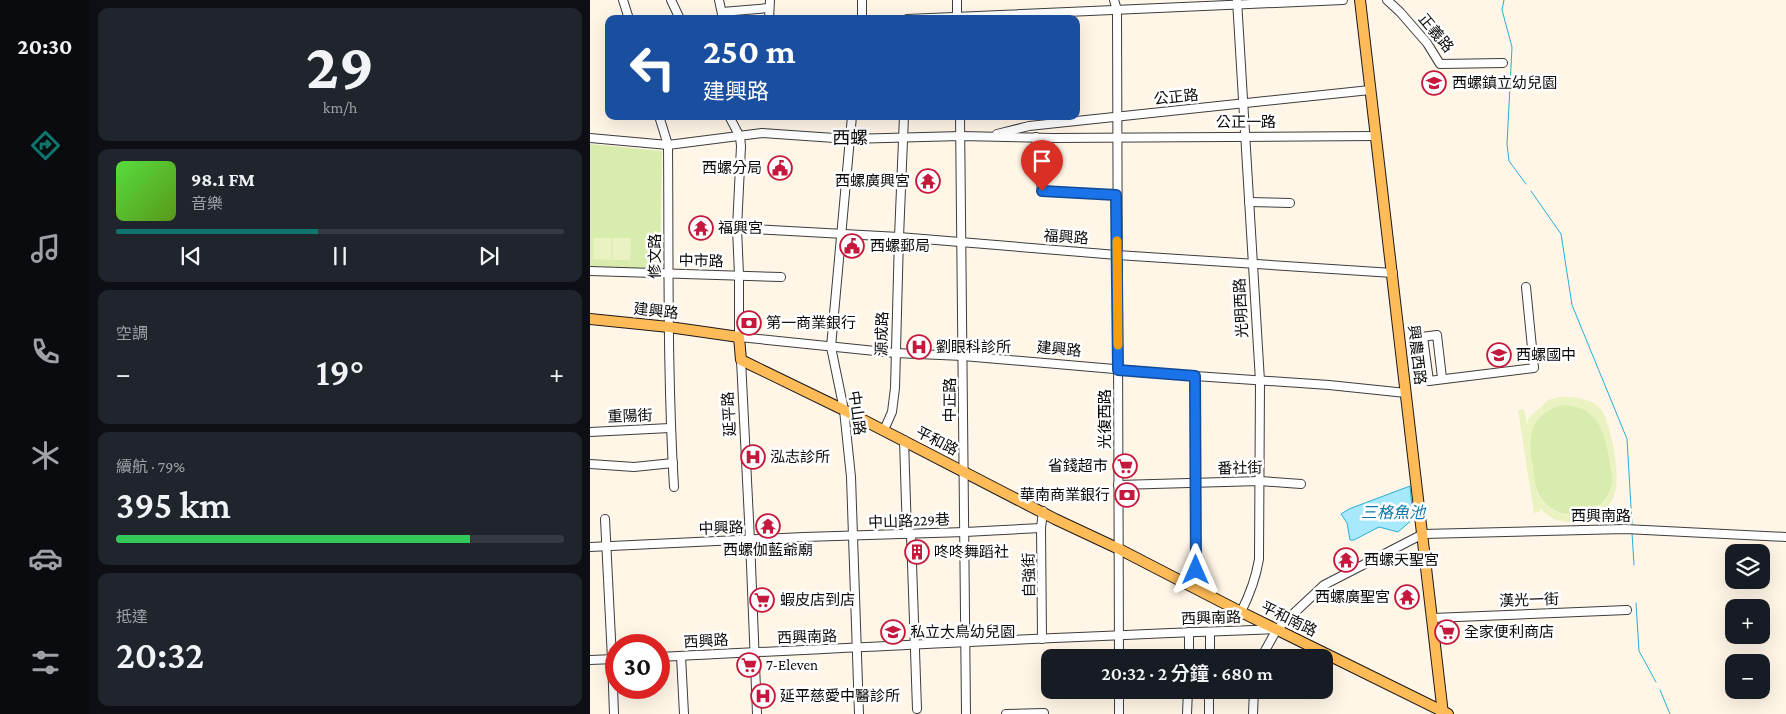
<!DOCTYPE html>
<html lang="zh-TW">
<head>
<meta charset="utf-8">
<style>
  :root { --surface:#171b24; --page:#20242c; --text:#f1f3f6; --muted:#9ea1a6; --line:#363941; --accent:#0f766e }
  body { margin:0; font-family:"Crimson Pro","Noto Sans TC",serif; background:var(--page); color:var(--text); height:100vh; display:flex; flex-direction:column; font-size:19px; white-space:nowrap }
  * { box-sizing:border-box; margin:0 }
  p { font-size:16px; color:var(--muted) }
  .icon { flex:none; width:28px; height:28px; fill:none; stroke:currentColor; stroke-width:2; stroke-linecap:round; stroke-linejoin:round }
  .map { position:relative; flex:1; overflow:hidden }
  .panel { display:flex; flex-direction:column; gap:8px; padding:8px; background:#0d0f14; width:500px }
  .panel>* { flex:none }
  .top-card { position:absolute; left:15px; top:15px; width:475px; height:105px; border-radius:10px; box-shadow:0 5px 20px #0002; background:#1a4fa0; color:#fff; overflow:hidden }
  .tools { position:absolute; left:1135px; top:544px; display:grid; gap:10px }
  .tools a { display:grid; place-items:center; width:45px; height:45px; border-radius:10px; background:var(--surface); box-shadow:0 5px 20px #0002; font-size:25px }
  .speed { position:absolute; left:15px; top:634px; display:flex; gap:10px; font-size:25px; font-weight:700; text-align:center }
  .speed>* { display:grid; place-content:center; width:65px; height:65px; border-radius:50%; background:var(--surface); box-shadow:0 5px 20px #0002; line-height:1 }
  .speed .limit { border:8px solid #d22; background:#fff; color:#111 }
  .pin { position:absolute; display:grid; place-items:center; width:42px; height:42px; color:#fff; margin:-51px -21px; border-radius:50% 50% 50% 0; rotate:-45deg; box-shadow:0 0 5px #0007 }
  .pin .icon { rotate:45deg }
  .me { position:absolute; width:55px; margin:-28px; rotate:0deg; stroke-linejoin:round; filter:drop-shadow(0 0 4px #0008) }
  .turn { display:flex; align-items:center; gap:18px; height:105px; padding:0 15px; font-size:22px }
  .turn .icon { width:65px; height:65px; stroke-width:2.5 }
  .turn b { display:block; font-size:35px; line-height:42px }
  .big { font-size:38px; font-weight:600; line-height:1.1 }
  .panel .card { flex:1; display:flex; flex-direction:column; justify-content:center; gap:8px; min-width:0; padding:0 18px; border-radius:10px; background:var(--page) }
  .panel .dial { align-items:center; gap:0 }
  .dial b { font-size:65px; line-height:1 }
  .song { display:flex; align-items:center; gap:15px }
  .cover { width:60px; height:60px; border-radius:8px; background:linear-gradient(135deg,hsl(110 70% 55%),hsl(90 70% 35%)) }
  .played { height:5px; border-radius:2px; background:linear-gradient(90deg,var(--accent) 45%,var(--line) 45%) }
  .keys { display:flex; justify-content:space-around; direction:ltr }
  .heat { display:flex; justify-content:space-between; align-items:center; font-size:28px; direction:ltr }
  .charge { height:8px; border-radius:4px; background:linear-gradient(90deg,#34c759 79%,var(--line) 0) }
  .trip { position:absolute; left:451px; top:649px; width:292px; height:50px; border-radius:10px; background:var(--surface); box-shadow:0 5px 20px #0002; font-weight:600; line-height:50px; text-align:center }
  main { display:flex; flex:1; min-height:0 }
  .tabs { display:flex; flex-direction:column; width:90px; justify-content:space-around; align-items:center; background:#090b0e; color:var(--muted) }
  .tabs .icon { width:35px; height:35px }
  .tabs .active { color:var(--accent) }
  .tabs b { font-size:22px; color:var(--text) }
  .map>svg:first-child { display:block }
</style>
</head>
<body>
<main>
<nav class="tabs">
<b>20:30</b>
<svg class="icon active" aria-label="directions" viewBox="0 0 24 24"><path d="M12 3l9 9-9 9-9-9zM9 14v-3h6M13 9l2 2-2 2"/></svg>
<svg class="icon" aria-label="music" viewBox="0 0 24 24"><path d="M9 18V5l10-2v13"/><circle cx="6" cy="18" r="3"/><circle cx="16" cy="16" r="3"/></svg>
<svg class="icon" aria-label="phone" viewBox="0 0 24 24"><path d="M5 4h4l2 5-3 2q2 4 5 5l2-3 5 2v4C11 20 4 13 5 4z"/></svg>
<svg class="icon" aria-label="climate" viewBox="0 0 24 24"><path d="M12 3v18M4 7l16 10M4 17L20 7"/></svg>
<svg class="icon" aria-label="car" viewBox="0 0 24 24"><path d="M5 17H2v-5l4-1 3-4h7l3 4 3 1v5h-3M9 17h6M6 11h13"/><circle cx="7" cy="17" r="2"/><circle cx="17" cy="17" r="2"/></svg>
<svg class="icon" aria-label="filters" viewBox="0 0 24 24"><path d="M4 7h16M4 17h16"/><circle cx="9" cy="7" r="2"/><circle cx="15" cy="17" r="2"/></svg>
</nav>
<section class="panel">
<div class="card dial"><b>29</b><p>km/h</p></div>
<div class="card">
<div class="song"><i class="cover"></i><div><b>98.1 FM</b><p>音樂</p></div></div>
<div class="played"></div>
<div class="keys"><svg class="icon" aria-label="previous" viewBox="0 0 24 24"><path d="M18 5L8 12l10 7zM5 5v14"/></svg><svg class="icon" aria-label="pause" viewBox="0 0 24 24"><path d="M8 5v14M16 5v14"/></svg><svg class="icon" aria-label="next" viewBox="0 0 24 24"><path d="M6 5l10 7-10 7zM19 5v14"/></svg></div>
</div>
<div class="card"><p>空調</p>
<div class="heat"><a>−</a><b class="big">19°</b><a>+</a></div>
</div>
<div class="card"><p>續航 · 79%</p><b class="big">395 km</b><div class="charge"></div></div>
<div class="card"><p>抵達</p><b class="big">20:32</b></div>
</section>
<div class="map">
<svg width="1196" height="714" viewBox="0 0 1196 714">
  <rect width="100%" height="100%" fill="#fff6e7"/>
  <g fill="#d8ecae">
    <polygon points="0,144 72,151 70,270 0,267"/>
    <path d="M 971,405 C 1013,405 1016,439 1022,472 C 1024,485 1019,498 1008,506 C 990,520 961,517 949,495 C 945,488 944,478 943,469 C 937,439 938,416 971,405 Z"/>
  </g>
  <g fill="#e9f2c0" fill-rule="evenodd">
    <polygon points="4,238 22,238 21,260 3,259"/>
    <polygon points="23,238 41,238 40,260 22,260"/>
    <path d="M 970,397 C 983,397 1001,398 1010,408 C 1018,418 1020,433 1023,444 C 1027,470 1033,498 1009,514 C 1001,519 993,522 984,522 C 970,523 958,518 950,508 L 950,512 L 944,513 L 928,410 L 934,409 L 937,425 L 938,419 L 958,400 ZM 971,405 C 1013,405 1016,439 1022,472 C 1024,485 1019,498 1008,506 C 1003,510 998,514 992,515 C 975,518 953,508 947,492 C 945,485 944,477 943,469 C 937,439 938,416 971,405 Z"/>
  </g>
  <polygon fill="#a7e9fb" stroke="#28aed8" points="820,486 823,519 808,532 789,527 764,540 760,540 757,523 751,514 759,509"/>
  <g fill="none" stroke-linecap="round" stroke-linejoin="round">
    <g stroke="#28aed8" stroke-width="1">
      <polyline points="914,0 912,10 922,47 917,144 919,161 936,184"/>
      <polyline points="941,191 971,234 982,305 1037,439 1042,524"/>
      <polyline points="1042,533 1044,565"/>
      <polyline points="1046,603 1049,651 1066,682"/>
      <polyline points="1070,690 1080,714"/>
    </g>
    <g stroke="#3d3d3d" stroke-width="10">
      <g id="minor">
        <polyline points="33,0 39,19"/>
        <polyline points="81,0 90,19"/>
        <polyline points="129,0 133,19"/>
        <polyline points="367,0 367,19"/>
        <polyline points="524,0 527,10 529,658"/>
        <path d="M 647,0 L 670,381 L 669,559 C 666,578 660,594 651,612"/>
        <polyline points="797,0 810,12 837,43 850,64 913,63"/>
        <polyline points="132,12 179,8"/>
        <polyline points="179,19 180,0"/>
        <polyline points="272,19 272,0"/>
        <polyline points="317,19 753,0"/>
        <path d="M 69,116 L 78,145 C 79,259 77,373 84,487"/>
        <polyline points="139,116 150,137 151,146 147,228 149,275 149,337 305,353 373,356 605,376 739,385 816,393"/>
        <polyline points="262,116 241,347 254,410 261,477 269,714"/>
        <polyline points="370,116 376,714"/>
        <polyline points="407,134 439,126 780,90"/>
        <polyline points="446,137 452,191 526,195"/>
        <polyline points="0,138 78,145 172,133 259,139 371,136 463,138 786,136"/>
        <polyline points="659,202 700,203"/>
        <polyline points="147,228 309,237 527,255 803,273"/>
        <polyline points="0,271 191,277"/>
        <polyline points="833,337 839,381 944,368 936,287"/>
        <polyline points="823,338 847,335 852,378"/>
        <polyline points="151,360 160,540 167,714"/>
        <polyline points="605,376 606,588"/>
        <polyline points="294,430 302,412 305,388 309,237 314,116"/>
        <polyline points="0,432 80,428"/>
        <polyline points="314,440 317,534"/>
        <polyline points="0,464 44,467 83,463"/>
        <polyline points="528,485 670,481 711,484"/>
        <polyline points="15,519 22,659 24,714"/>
        <polyline points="321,534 327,709"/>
        <polyline points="0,547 214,537 375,532 451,528"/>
        <polyline points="842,618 1037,610"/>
        <polyline points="452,639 451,528 453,511"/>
        <polyline points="91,656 94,714"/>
        <path d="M 69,657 C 275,647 481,636 687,629 L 734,585 L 833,534 L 1035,529 L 1196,537"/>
        <polyline points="599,658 599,632"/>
        <polyline points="620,658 620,632"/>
        <polyline points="671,658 687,629"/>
        <polyline points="0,660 25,659"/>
        <polyline points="529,690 529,714"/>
        <polyline points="416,714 454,713"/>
        <polyline points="597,714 598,690"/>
        <polyline points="619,714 619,690"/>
        <polyline points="663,714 664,690"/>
      </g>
    </g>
    <g stroke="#1b1b1b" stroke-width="12">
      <g id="major">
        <polyline points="770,0 853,714"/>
        <polyline points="0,319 79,327 149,337 151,360 254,410 465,519 529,549 651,612 858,714"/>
      </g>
    </g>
    <use href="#minor" stroke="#fff" stroke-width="8"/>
    <use href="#major" stroke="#ffbb57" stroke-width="10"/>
  </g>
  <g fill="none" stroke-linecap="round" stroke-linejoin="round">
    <g stroke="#114b97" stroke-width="12">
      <polyline id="route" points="452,191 526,195 528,370 605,376 606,570"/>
    </g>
    <use href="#route" stroke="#1a73e8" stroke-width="9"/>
    <polyline stroke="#f59e0b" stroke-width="9" points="527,241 528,345"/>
  </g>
  <defs>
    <g id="school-ring" transform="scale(1.25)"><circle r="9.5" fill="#fff" stroke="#c4183c" stroke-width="1.5"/><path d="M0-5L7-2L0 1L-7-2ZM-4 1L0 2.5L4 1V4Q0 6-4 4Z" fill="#c4183c"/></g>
    <g id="civic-ring" transform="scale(1.25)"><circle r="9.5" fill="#fff" stroke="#c4183c" stroke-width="1.5"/><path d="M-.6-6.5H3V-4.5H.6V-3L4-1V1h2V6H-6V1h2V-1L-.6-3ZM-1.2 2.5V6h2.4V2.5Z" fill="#c4183c"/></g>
    <g id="temple-ring" transform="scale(1.25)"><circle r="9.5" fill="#fff" stroke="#c4183c" stroke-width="1.5"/><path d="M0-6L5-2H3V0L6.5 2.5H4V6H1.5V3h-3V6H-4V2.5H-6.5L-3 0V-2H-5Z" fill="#c4183c"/></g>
    <g id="bank-ring" transform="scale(1.25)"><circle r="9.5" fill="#fff" stroke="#c4183c" stroke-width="1.5"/><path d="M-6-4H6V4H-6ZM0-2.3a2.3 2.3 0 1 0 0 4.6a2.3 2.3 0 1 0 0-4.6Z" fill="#c4183c"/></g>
    <g id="hospital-ring" transform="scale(1.25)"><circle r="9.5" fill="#fff" stroke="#c4183c" stroke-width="1.5"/><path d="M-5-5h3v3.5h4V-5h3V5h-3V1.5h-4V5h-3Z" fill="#c4183c"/></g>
    <g id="supermarket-ring" transform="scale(1.25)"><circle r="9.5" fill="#fff" stroke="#c4183c" stroke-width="1.5"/><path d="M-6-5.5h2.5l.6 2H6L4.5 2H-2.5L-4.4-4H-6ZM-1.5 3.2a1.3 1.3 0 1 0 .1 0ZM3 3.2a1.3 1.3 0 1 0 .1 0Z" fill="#c4183c"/></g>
    <g id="building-ring" transform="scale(1.25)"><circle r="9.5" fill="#fff" stroke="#c4183c" stroke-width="1.5"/><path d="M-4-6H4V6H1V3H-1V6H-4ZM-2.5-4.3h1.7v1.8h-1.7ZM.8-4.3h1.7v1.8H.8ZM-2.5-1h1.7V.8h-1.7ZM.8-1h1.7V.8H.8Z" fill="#c4183c"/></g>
  </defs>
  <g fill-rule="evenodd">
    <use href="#school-ring" x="844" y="83"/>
    <use href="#civic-ring" x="190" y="168"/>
    <use href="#temple-ring" x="338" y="181"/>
    <use href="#temple-ring" x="111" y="228"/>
    <use href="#civic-ring" x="262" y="246"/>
    <use href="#bank-ring" x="159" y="323"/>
    <use href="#hospital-ring" x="329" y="347"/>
    <use href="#school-ring" x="909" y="355"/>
    <use href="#hospital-ring" x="163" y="457"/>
    <use href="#supermarket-ring" x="535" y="466"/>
    <use href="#bank-ring" x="537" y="495"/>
    <use href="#temple-ring" x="178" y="526"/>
    <use href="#building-ring" x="327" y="552"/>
    <use href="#temple-ring" x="756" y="560"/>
    <use href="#temple-ring" x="817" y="597"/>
    <use href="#supermarket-ring" x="172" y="600"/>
    <use href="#school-ring" x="303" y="632"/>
    <use href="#supermarket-ring" x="857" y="632"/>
    <use href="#supermarket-ring" x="159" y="665"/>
    <use href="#hospital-ring" x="173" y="696"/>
  </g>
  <g text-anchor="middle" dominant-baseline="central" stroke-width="5" stroke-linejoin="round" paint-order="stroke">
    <g font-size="15" fill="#0a0a0a" stroke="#fff">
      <text transform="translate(846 33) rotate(50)">正義路</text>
      <text transform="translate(586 97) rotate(-6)">公正路</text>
      <text x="656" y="122">公正一路</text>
      <text transform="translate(476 237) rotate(4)">福興路</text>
      <text transform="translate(65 256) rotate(-90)">修文路</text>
      <text transform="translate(111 261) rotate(1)">中市路</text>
      <text transform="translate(651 308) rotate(-93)">光明西路</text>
      <text transform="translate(66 311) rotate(6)">建興路</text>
      <text transform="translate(292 334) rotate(-89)">源成路</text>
      <text transform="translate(469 349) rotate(5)">建興路</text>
      <text transform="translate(827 355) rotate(83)">興農西路</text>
      <text transform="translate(360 400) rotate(-90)">中正路</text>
      <text transform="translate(267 413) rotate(82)">中山路</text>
      <text transform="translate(139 414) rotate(-93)">延平路</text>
      <text transform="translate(40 416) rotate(-2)">重陽街</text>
      <text transform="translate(515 419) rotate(-90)">光復西路</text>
      <text transform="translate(347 441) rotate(27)">平和路</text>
      <text transform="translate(650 468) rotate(-1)">番社街</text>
      <text x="1011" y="516">西興南路</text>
      <text transform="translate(319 521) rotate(-2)">中山路229巷</text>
      <text transform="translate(131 528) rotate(-2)">中興路</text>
      <text transform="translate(439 575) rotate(-91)">自強街</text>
      <text transform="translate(939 600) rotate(-2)">漢光一街</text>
      <text transform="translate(621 618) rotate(-2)">西興南路</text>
      <text transform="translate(699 619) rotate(26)">平和南路</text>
      <text transform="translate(217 637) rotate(-2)">西興南路</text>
      <text transform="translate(116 641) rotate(-3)">西興路</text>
    </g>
    <g font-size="15" fill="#0a0a0a" stroke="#fff" text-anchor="start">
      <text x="862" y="83">西螺鎮立幼兒園</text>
      <text x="172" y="168" text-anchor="end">西螺分局</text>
      <text x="320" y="181" text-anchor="end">西螺廣興宮</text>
      <text x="128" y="228">福興宮</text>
      <text x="280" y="246">西螺郵局</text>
      <text x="176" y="323">第一商業銀行</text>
      <text x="346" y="347">劉眼科診所</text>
      <text x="926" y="355">西螺國中</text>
      <text x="180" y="457">泓志診所</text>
      <text x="518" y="466" text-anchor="end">省錢超市</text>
      <text x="520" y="495" text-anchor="end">華南商業銀行</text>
      <text x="178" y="550" text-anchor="middle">西螺伽藍爺廟</text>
      <text x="344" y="552">咚咚舞蹈社</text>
      <text x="774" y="560">西螺天聖宮</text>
      <text x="800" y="597" text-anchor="end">西螺廣聖宮</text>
      <text x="190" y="600">蝦皮店到店</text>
      <text x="320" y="632">私立大鳥幼兒園</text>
      <text x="874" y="632">全家便利商店</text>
      <text x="176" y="665">7-Eleven</text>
      <text x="190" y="696">延平慈愛中醫診所</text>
    </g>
    <g font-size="16" font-style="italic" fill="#0b79a4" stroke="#fff">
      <text x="803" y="512">三格魚池</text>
    </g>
    <g font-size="18" fill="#0a0a0a" stroke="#fff">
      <text x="260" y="138">西螺</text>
    </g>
  </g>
</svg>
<div class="tools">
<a><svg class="icon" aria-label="layers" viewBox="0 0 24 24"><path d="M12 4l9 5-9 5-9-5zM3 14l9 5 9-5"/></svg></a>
<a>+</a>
<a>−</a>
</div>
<div class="speed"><div class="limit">30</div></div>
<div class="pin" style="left:452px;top:191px;background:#d93025"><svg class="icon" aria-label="arrive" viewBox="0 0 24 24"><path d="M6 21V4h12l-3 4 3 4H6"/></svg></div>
<svg class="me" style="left:606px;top:570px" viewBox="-20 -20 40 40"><path d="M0-17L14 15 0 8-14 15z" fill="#1a73e8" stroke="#fff" stroke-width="4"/></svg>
<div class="trip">20:32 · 2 分鐘 · 680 m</div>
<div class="top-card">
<div class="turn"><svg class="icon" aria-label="left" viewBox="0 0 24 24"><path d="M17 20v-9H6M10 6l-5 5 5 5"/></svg><div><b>250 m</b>建興路</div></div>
</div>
</div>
</main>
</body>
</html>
